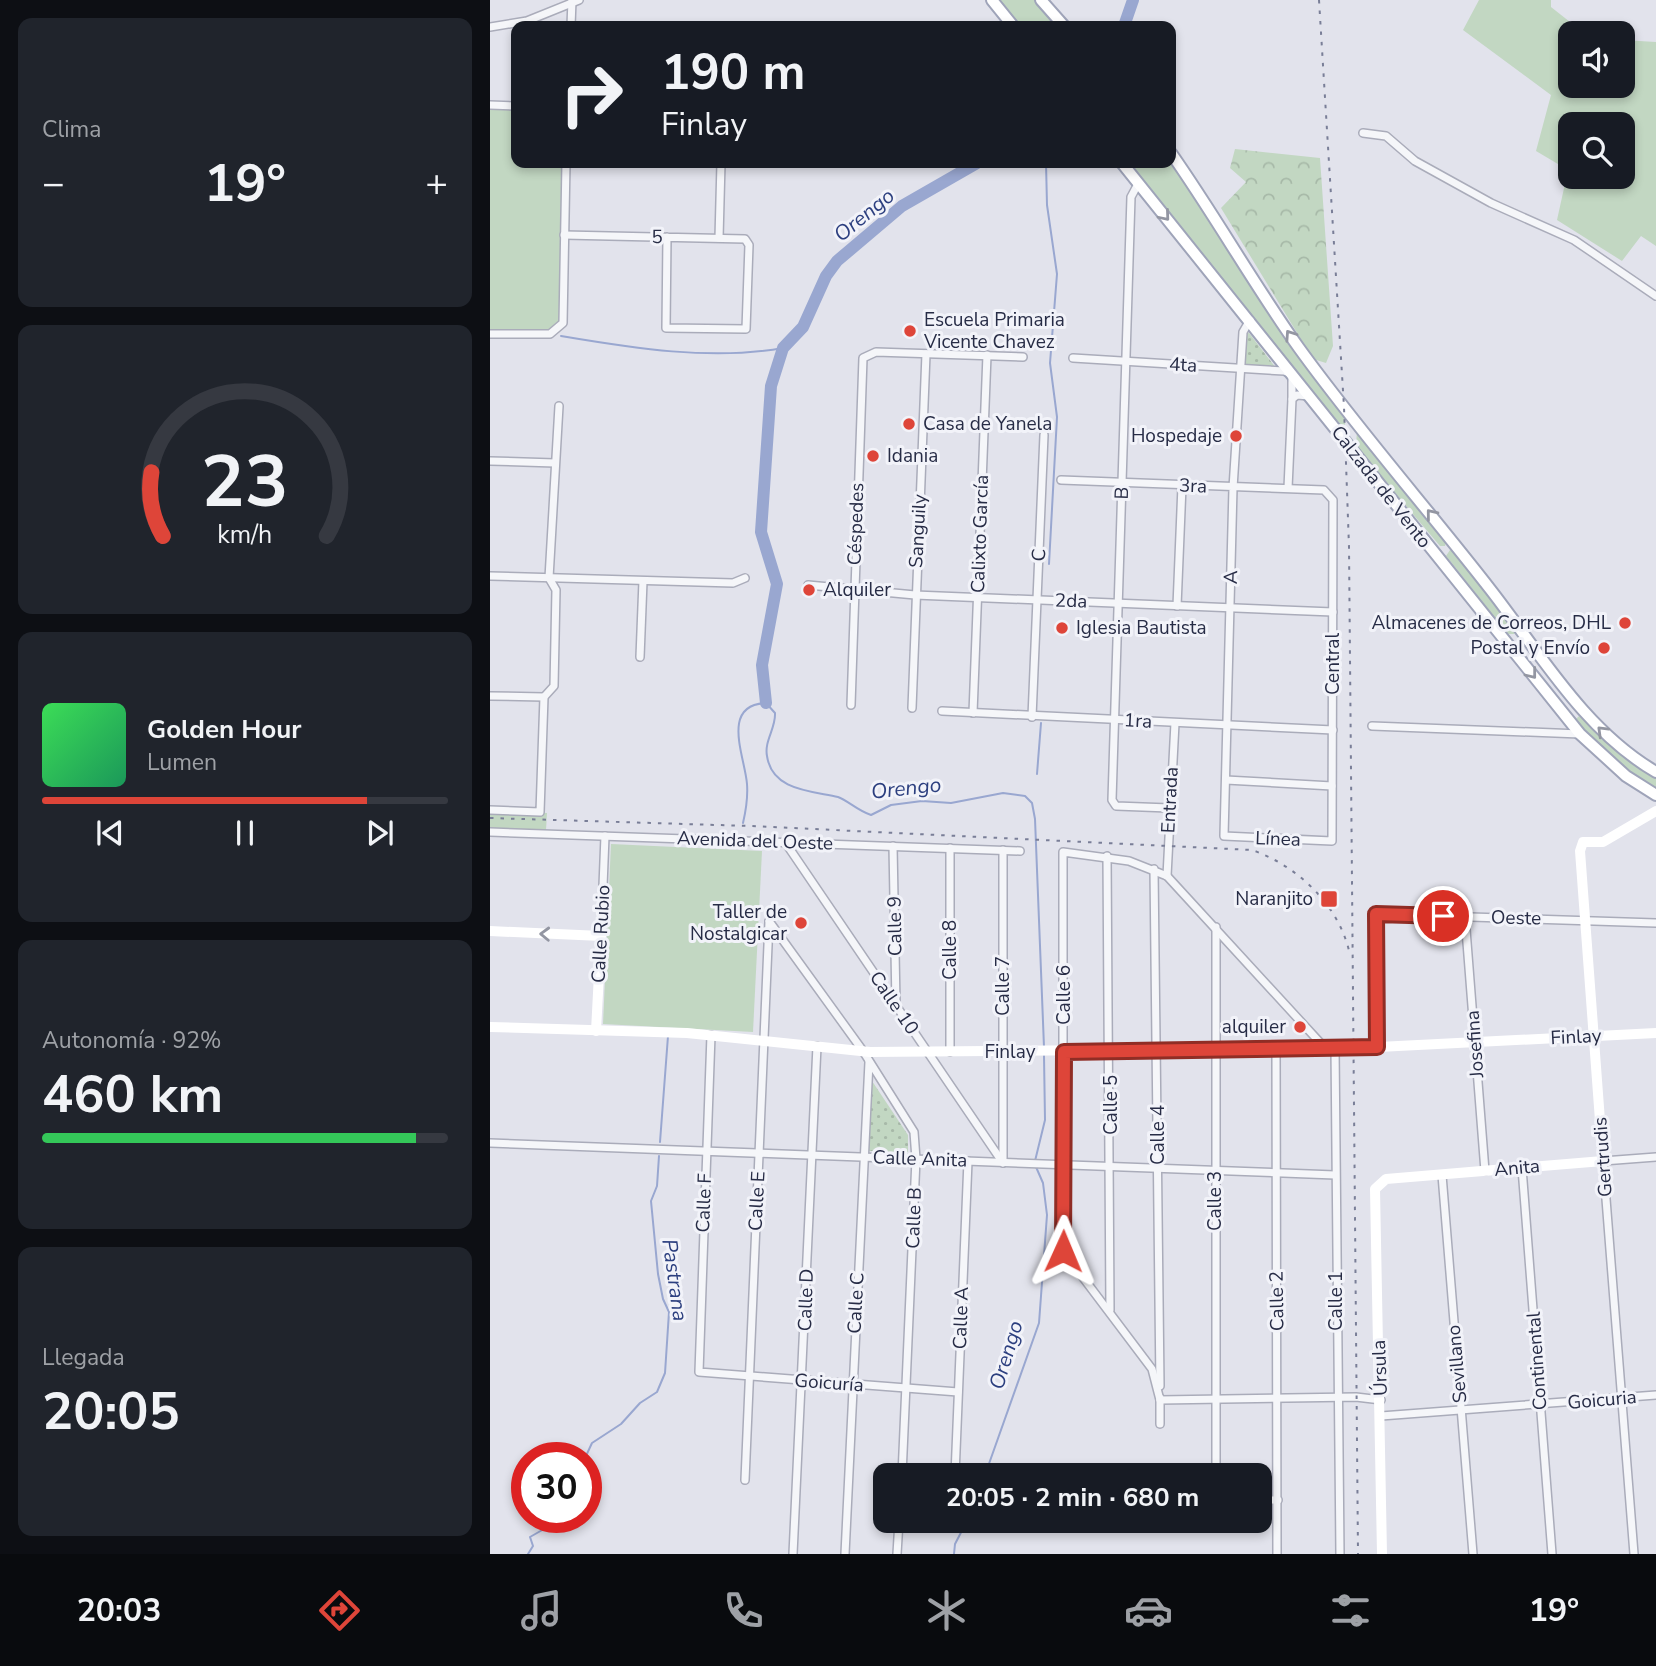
<!DOCTYPE html>
<html lang="es">
<head>
<meta charset="utf-8">
<style>
  :root { --surface:#171b24; --page:#20242c; --text:#f1f3f6; --muted:#9ea1a6; --line:#363941; --accent:#de4539 }
  body { margin:0; font-family:"Nunito Sans",sans-serif; background:var(--page); color:var(--text); height:100vh; display:flex; flex-direction:column; font-size:26px; white-space:nowrap }
  * { box-sizing:border-box; margin:0 }
  p { font-size:23px; color:var(--muted) }
  .icon { flex:none; width:38px; height:38px; fill:none; stroke:currentColor; stroke-width:2; stroke-linecap:round; stroke-linejoin:round }
  .map { position:relative; flex:1; overflow:hidden }
  .panel { display:flex; flex-direction:column; gap:18px; padding:18px; background:#0d0f14; width:490px }
  .panel>* { flex:none }
  .top-card { position:absolute; left:21px; top:21px; width:665px; height:147px; border-radius:14px; box-shadow:0 4px 10px #0003; background:#171b24; color:var(--text); overflow:hidden }
  .fabs { position:absolute; left:1068px; top:21px; display:grid; gap:14px }
  .fabs a { display:grid; place-items:center; width:77px; height:77px; border-radius:14px; background:var(--surface); box-shadow:0 4px 10px #0003; font-size:35px }
  .speed { position:absolute; left:21px; top:1442px; display:flex; gap:14px; font-size:35px; font-weight:700; text-align:center }
  .speed>* { display:grid; place-content:center; width:91px; height:91px; border-radius:50%; background:var(--surface); box-shadow:0 4px 10px #0003; line-height:1 }
  .speed .limit { border:10px solid #d22; background:#fff; color:#111 }
  .pin { position:absolute; display:grid; place-items:center; width:60px; height:60px; color:#fff; margin:-30px; border:4px solid #fff; border-radius:50%; box-shadow:0 2px 7px #0007 }
  .me { position:absolute; width:77px; margin:-38px; rotate:1deg; stroke-linejoin:round; filter:drop-shadow(0 0 5px #0008) }
  .turn { display:flex; align-items:center; gap:24px; height:147px; padding:0 35px; font-size:32px }
  .turn .icon { width:91px; height:91px; stroke-width:2.5 }
  .turn b { display:block; font-size:49px; line-height:60px }
  .big { font-size:52px; font-weight:700; line-height:1.1 }
  .panel .tile { flex:1; display:flex; flex-direction:column; justify-content:center; gap:10px; min-width:0; padding:0 24px; border-radius:14px; background:var(--page) }
  .panel .dial { align-items:center; gap:0 }
  .dial svg { height:182px; overflow:visible; fill:none; stroke:var(--line); stroke-width:7; stroke-linecap:round; text-anchor:middle }
  .dial text { fill:var(--text); stroke:none }
  .song { display:flex; align-items:center; gap:21px }
  .cover { width:84px; height:84px; border-radius:10px; background:linear-gradient(135deg,hsl(130 70% 55%),hsl(150 70% 35%)) }
  .played { height:7px; border-radius:4px; background:linear-gradient(90deg,var(--accent) 80%,var(--line) 80%) }
  .keys { display:flex; justify-content:space-around; direction:ltr }
  .heat { display:flex; justify-content:space-between; align-items:center; font-size:38px; direction:ltr }
  .charge { height:10px; border-radius:5px; background:linear-gradient(90deg,#34c759 92%,var(--line) 0) }
  .trip { position:absolute; left:383px; top:1463px; width:399px; height:70px; border-radius:14px; background:var(--surface); box-shadow:0 4px 10px #0003; font-weight:700; line-height:70px; text-align:center }
  .tab-bar { display:flex; height:112px; justify-content:space-around; align-items:center; background:#090b0e; color:var(--muted) }
  .tab-bar .icon { width:49px; height:49px }
  .tab-bar .current { color:var(--accent) }
  .tab-bar b { font-size:32px; color:var(--text) }
  main { display:flex; flex:1; min-height:0 }
  .map>svg:first-child { display:block }
</style>
</head>
<body>
<main>
<section class="panel">
<div class="tile"><p>Clima</p>
<div class="heat"><a>−</a><b class="big">19°</b><a>+</a></div>
</div>
<div class="tile dial"><svg viewBox="0 0 100 80">
<path d="M14 69A42 42 0 1 1 86 69"/>
<path d="M14 69A42 42 0 0 1 9 41" stroke="#de4539"/>
<text x="50" y="56" font-size="32" font-weight="700">23</text>
<text x="50" y="72" font-size="11">km/h</text>
</svg></div>
<div class="tile">
<div class="song"><i class="cover"></i><div><b>Golden Hour</b><p>Lumen</p></div></div>
<div class="played"></div>
<div class="keys"><svg class="icon" aria-label="previous" viewBox="0 0 24 24"><path d="M18 5L8 12l10 7zM5 5v14"/></svg><svg class="icon" aria-label="pause" viewBox="0 0 24 24"><path d="M8 5v14M16 5v14"/></svg><svg class="icon" aria-label="next" viewBox="0 0 24 24"><path d="M6 5l10 7-10 7zM19 5v14"/></svg></div>
</div>
<div class="tile"><p>Autonomía · 92%</p><b class="big">460 km</b><div class="charge"></div></div>
<div class="tile"><p>Llegada</p><b class="big">20:05</b></div>
</section>
<div class="map">
<svg width="1166" height="1554" viewBox="0 0 1166 1554">
  <defs>
    <pattern id="forest-crowns" width="20" height="18" patternUnits="userSpaceOnUse" patternTransform="scale(1.75)"><rect width="20" height="18" fill="#c2d7c2"/><path d="M2 6a3 3 0 1 1 6 0M12 15a3 3 0 1 1 6 0" fill="none" stroke="#a7b9a8"/></pattern>
    <pattern id="park-dots" width="8" height="8" patternUnits="userSpaceOnUse" patternTransform="scale(1.75)"><rect width="8" height="8" fill="#c2d7c2"/><path d="M2 2h.1M6 6h.1" fill="none" stroke="#a7b9a8" stroke-width="1.8" stroke-linecap="round"/></pattern>
  </defs>
  <rect width="100%" height="100%" fill="#e2e3ec"/>
  <g fill="#c2d7c2" fill-rule="evenodd">
    <polygon points="502,0 551,0 574,26 523,26"/>
    <path d="M 989,0 L 1061,0 L 1061,7 L 1094,33 L 1080,33 L 1080,86 L 1132,86 L 1132,40 L 1166,42 L 1166,246 L 1151,236 L 1132,261 L 1067,220 L 1078,170 L 1046,151 L 1061,95 L 973,30 ZM 1080,124 L 1132,124 L 1132,177 L 1080,177 Z"/>
    <polygon points="0,105 26,106 26,163 76,163 73,323 60,334 0,334"/>
    <polygon points="681,153 854,407 856,442 632,163 681,163"/>
    <polygon points="867,430 956,541 955,546 950,546 866,447"/>
    <polygon points="960,550 965,552 1026,632 1024,634 1018,634 961,562 956,556"/>
    <polygon points="1089,716 1166,779 1166,791 1102,742 1085,720"/>
    <polygon points="0,811 57,813 56,830 0,828"/>
    <polygon points="121,844 272,851 263,1032 113,1024"/>
  </g>
  <polygon fill="url(#forest-crowns)" points="745,149 830,158 843,346 836,363 823,359 731,208 756,182 740,168"/>
  <g fill="url(#park-dots)">
    <polygon points="755,333 759,333 786,368 754,364"/>
    <polygon points="382,1081 418,1135 418,1152 377,1151"/>
  </g>
  <g fill="none" stroke-linecap="round" stroke-linejoin="round">
    <g stroke="#99a7d0" stroke-width="2">
      <polyline points="556,163 557,205 567,274 560,363 567,417 559,564"/>
      <path d="M 71,336 C 142,348 222,361 293,348"/>
      <polyline points="547,774 551,723"/>
      <path d="M 253,823 C 256,810 258,797 257,784 C 255,757 230,705 276,703 L 285,713 C 286,728 274,741 277,756 C 282,791 322,791 348,797 C 357,800 368,811 381,815 L 401,805 L 432,801 L 461,803 L 513,793 L 535,796 L 542,803 L 545,819 L 554,1047"/>
      <polyline points="170,1142 178,1036"/>
      <polyline points="545,1161 555,1120 554,1056"/>
      <polyline points="95,1458 102,1443 131,1424 150,1403 167,1392 175,1373 179,1312 173,1299 168,1274 161,1201 167,1186 169,1156"/>
      <polyline points="495,1475 549,1323 557,1215 553,1183 546,1167"/>
      <polyline points="38,1554 43,1546 40,1537 54,1529 58,1517"/>
      <polyline points="464,1554 465,1544 477,1521"/>
    </g>
    <g stroke="#99a7d0" stroke-width="12">
      <polyline points="634,26 643,0"/>
      <polyline points="276,703 272,665 287,584 271,532 281,386 293,348 313,327 336,276 347,261 412,206 487,163"/>
    </g>
    <g stroke="#aaacba" stroke-width="10">
      <g id="street">
        <polyline points="81,26 82,0"/>
        <polyline points="0,27 37,21 89,0"/>
        <polyline points="0,105 26,106"/>
        <polyline points="873,133 896,136 925,161 1001,203 1084,240 1166,296"/>
        <polyline points="648,184 641,197 622,800 626,806 679,808"/>
        <polyline points="74,235 255,239 259,245 256,329 176,328 177,237"/>
        <polyline points="229,238 231,163"/>
        <polyline points="0,334 60,334 73,323 76,163"/>
        <polyline points="583,358 794,371 802,374 802,399"/>
        <polyline points="0,461 65,463"/>
        <polyline points="571,480 834,490 843,500 842,841 734,836 743,488 753,332 760,320"/>
        <polyline points="798,488 802,399 807,395 819,396"/>
        <polyline points="0,576 243,583 255,578"/>
        <polyline points="318,585 425,595 843,612"/>
        <polyline points="687,606 692,486"/>
        <polyline points="150,657 153,581"/>
        <polyline points="0,696 54,697"/>
        <polyline points="361,705 373,358 386,352 533,357"/>
        <polyline points="422,708 436,354"/>
        <polyline points="452,711 843,730"/>
        <polyline points="483,713 497,355"/>
        <polyline points="542,717 554,435"/>
        <polyline points="882,726 1090,734"/>
        <polyline points="736,780 842,786"/>
        <polyline points="0,810 50,812 54,697 64,686 66,590 59,578 69,406"/>
        <polyline points="0,832 530,851"/>
        <polyline points="295,842 513,1163"/>
        <polyline points="403,846 406,1004"/>
        <polyline points="460,848 460,1052"/>
        <polyline points="617,856 620,1310"/>
        <polyline points="664,869 670,1386"/>
        <polyline points="677,876 685,723"/>
        <polyline points="975,917 995,1171"/>
        <polyline points="279,921 373,1051 424,1132 426,1159 412,1475"/>
        <polyline points="111,936 115,836"/>
        <polyline points="221,1035 209,1372 468,1392"/>
        <polyline points="887,1047 886,914 1166,923"/>
        <polyline points="845,1048 850,1554"/>
        <polyline points="786,1049 787,1554"/>
        <polyline points="0,1143 845,1175"/>
        <polyline points="513,1161 513,850"/>
        <polyline points="1032,1168 1062,1554"/>
        <polyline points="952,1175 983,1554"/>
        <polyline points="670,1398 670,1424"/>
        <polyline points="670,1400 662,1369 573,1251 573,852 639,861 677,876 835,1048"/>
        <polyline points="670,1400 866,1397 891,1400"/>
        <polyline points="891,1416 1166,1395"/>
        <polyline points="465,1475 478,1161"/>
        <polyline points="726,1475 726,927"/>
        <polyline points="255,1480 279,922"/>
        <polyline points="770,1500 788,1500"/>
        <polyline points="408,1523 439,1526 459,1521"/>
        <polyline points="303,1554 327,1046"/>
        <polyline points="355,1554 379,1062"/>
        <polyline points="407,1554 409,1521"/>
        <polyline points="1144,1554 1113,1161 1166,1157"/>
      </g>
    </g>
    <g stroke="#9fa4b9" stroke-width="14">
      <g id="primary">
        <polyline points="502,0 523,26"/>
        <polyline points="551,0 574,26"/>
        <path d="M 681,153 C 726,217 764,285 809,348 C 869,431 937,508 1000,589 C 1050,653 1094,730 1166,772"/>
        <polyline points="632,163 1090,734 1136,776 1166,795"/>
      </g>
    </g>
    <use href="#street" stroke="#f5f6f9" stroke-width="7"/>
    <g stroke="#fff" stroke-width="10">
      <polyline points="0,931 111,936 106,1031"/>
      <polyline points="0,1027 197,1033 380,1052 869,1048 1166,1033"/>
      <polyline points="892,1554 885,1189 896,1179 1113,1161 1090,851 1093,842 1113,842 1166,811"/>
    </g>
    <use href="#primary" stroke="#fff" stroke-width="10"/>
    <g stroke="#797e97" stroke-width="2" stroke-dasharray="3.5 7" stroke-linecap="butt">
      <polyline points="829,0 854,407 859,547 868,1554"/>
      <path d="M 0,818 L 260,826 L 762,850 C 808,866 850,906 860,955"/>
    </g>
  </g>
  <defs><path id="oneway-chevron" d="M-2-3.5L2.5 0L-2 3.5" fill="none" stroke-width="1.6" stroke-linecap="round" stroke-linejoin="round" transform="scale(1.75)"/></defs>
  <g stroke="#9396a2">
    <use href="#oneway-chevron" transform="translate(675 216) rotate(50)"/>
    <use href="#oneway-chevron" transform="translate(800 335) rotate(-124)"/>
    <use href="#oneway-chevron" transform="translate(941 514) rotate(-129)"/>
    <use href="#oneway-chevron" transform="translate(1042 674) rotate(52)"/>
    <use href="#oneway-chevron" transform="translate(1112 731) rotate(-136)"/>
    <use href="#oneway-chevron" transform="translate(55 934) rotate(-178)"/>
  </g>
  <g fill="none" stroke-linecap="round" stroke-linejoin="round">
    <g stroke="#902d25" stroke-width="18">
      <polyline id="route" points="573,1251 574,1052 887,1047 886,914 953,916"/>
    </g>
    <use href="#route" stroke="#de4539" stroke-width="12"/>
  </g>
  <g fill="#de4539" stroke="#f2f3f9" stroke-width="2.5">
    <circle cx="420" cy="331" r="7"/>
    <circle cx="419" cy="424" r="7"/>
    <circle cx="746" cy="436" r="7"/>
    <circle cx="383" cy="456" r="7"/>
    <circle cx="319" cy="590" r="7"/>
    <circle cx="1135" cy="623" r="7"/>
    <circle cx="572" cy="628" r="7"/>
    <circle cx="1114" cy="648" r="7"/>
    <rect x="830" y="890" width="18" height="18" rx="3.5"/>
    <circle cx="311" cy="923" r="7"/>
    <circle cx="810" cy="1027" r="7"/>
  </g>
  <g text-anchor="middle" dominant-baseline="central" stroke-width="6" stroke-linejoin="round" paint-order="stroke">
    <g font-size="19" fill="#272c46" stroke="#f2f3f9">
      <text transform="translate(167 237) rotate(1)">5</text>
      <text transform="translate(693 365) rotate(3)">4ta</text>
      <text transform="translate(703 486) rotate(2)">3ra</text>
      <text transform="translate(891 487) rotate(52)">Calzada de Vento</text>
      <text transform="translate(632 493) rotate(-88)">B</text>
      <text transform="translate(366 524) rotate(-88)">Céspedes</text>
      <text transform="translate(428 531) rotate(-87)">Sanguily</text>
      <text transform="translate(490 534) rotate(-88)">Calixto García</text>
      <text transform="translate(549 555) rotate(-87)">C</text>
      <text transform="translate(741 577) rotate(-88)">A</text>
      <text transform="translate(581 601) rotate(2)">2da</text>
      <text transform="translate(843 664) rotate(-90)">Central</text>
      <text transform="translate(648 721) rotate(3)">1ra</text>
      <text transform="translate(680 800) rotate(-87)">Entrada</text>
      <text transform="translate(788 839) rotate(2)">Línea</text>
      <text transform="translate(265 841) rotate(2)">Avenida del Oeste</text>
      <text transform="translate(1026 918) rotate(1)">Oeste</text>
      <text transform="translate(405 926) rotate(-91)">Calle 9</text>
      <text transform="translate(111 934) rotate(-87)">Calle Rubio</text>
      <text transform="translate(460 950) rotate(-90)">Calle 8</text>
      <text transform="translate(513 986) rotate(-90)">Calle 7</text>
      <text transform="translate(574 995) rotate(-90)">Calle 6</text>
      <text transform="translate(404 1003) rotate(56)">Calle 10</text>
      <text transform="translate(1086 1037) rotate(-3)">Finlay</text>
      <text transform="translate(985 1044) rotate(-94)">Josefina</text>
      <text x="520" y="1052">Finlay</text>
      <text transform="translate(621 1105) rotate(-90)">Calle 5</text>
      <text transform="translate(668 1135) rotate(-90)">Calle 4</text>
      <text transform="translate(1113 1157) rotate(-94)">Gertrudis</text>
      <text transform="translate(430 1159) rotate(2)">Calle Anita</text>
      <text transform="translate(1027 1168) rotate(-5)">Anita</text>
      <text transform="translate(267 1201) rotate(-87)">Calle E</text>
      <text transform="translate(725 1201) rotate(-90)">Calle 3</text>
      <text transform="translate(214 1203) rotate(-88)">Calle F</text>
      <text transform="translate(424 1218) rotate(-88)">Calle B</text>
      <text transform="translate(316 1300) rotate(-88)">Calle D</text>
      <text transform="translate(787 1301) rotate(-91)">Calle 2</text>
      <text transform="translate(846 1301) rotate(-90)">Calle 1</text>
      <text transform="translate(366 1303) rotate(-87)">Calle C</text>
      <text transform="translate(471 1318) rotate(-88)">Calle A</text>
      <text transform="translate(1047 1361) rotate(-94)">Continental</text>
      <text transform="translate(967 1364) rotate(-95)">Sevillano</text>
      <text transform="translate(890 1368) rotate(-92)">Úrsula</text>
      <text transform="translate(339 1383) rotate(4)">Goicuría</text>
      <text transform="translate(1112 1400) rotate(-5)">Goicuria</text>
    </g>
    <g font-size="19" fill="#272c46" stroke="#f2f3f9" text-anchor="end">
      <text x="434" y="320" text-anchor="start">Escuela Primaria<tspan x="434" dy="22">Vicente Chavez</tspan></text>
      <text x="433" y="424" text-anchor="start">Casa de Yanela</text>
      <text x="732" y="436">Hospedaje</text>
      <text x="397" y="456" text-anchor="start">Idania</text>
      <text x="333" y="590" text-anchor="start">Alquiler</text>
      <text x="1121" y="623">Almacenes de Correos, DHL</text>
      <text x="586" y="628" text-anchor="start">Iglesia Bautista</text>
      <text x="1100" y="648">Postal y Envío</text>
      <text x="823" y="899">Naranjito</text>
      <text x="297" y="912">Taller de<tspan x="297" dy="22">Nostalgicar</tspan></text>
      <text x="796" y="1027">alquiler</text>
    </g>
    <g font-size="21" font-style="italic" fill="#2c3f7f" stroke="#f2f3f9">
      <text transform="translate(374 215) rotate(-39)">Orengo</text>
      <text transform="translate(416 788) rotate(-6)">Orengo</text>
      <text transform="translate(185 1280) rotate(82)">Pastrana</text>
      <text transform="translate(516 1355) rotate(-73)">Orengo</text>
    </g>
  </g>
</svg>
<div class="fabs">
<a><svg class="icon" aria-label="sound" viewBox="0 0 24 24"><path d="M4 9h4l5-4v14l-5-4H4zM17 9q2 3 0 6"/></svg></a>
<a><svg class="icon" aria-label="search" viewBox="0 0 24 24"><circle cx="10" cy="10" r="6"/><path d="M15 15l6 6"/></svg></a>
</div>
<div class="speed"><div class="limit">30</div></div>
<div class="pin" style="left:953px;top:916px;background:#d93025"><svg class="icon" aria-label="arrive" viewBox="0 0 24 24"><path d="M6 21V4h12l-3 4 3 4H6"/></svg></div>
<svg class="me" style="left:573px;top:1251px" viewBox="-20 -20 40 40"><path d="M0-17L14 15 0 8-14 15z" fill="#de4539" stroke="#fff" stroke-width="4"/></svg>
<div class="trip">20:05 · 2 min · 680 m</div>
<div class="top-card">
<div class="turn"><svg class="icon" aria-label="right" viewBox="0 0 24 24"><path d="M7 20v-9h11M14 6l5 5-5 5"/></svg><div><b>190 m</b>Finlay</div></div>
</div>
</div>
</main>
<nav class="tab-bar">
<b>20:03</b>
<svg class="icon current" aria-label="directions" viewBox="0 0 24 24"><path d="M12 3l9 9-9 9-9-9zM9 14v-3h6M13 9l2 2-2 2"/></svg>
<svg class="icon" aria-label="music" viewBox="0 0 24 24"><path d="M9 18V5l10-2v13"/><circle cx="6" cy="18" r="3"/><circle cx="16" cy="16" r="3"/></svg>
<svg class="icon" aria-label="phone" viewBox="0 0 24 24"><path d="M5 4h4l2 5-3 2q2 4 5 5l2-3 5 2v4C11 20 4 13 5 4z"/></svg>
<svg class="icon" aria-label="climate" viewBox="0 0 24 24"><path d="M12 3v18M4 7l16 10M4 17L20 7"/></svg>
<svg class="icon" aria-label="car" viewBox="0 0 24 24"><path d="M5 17H2v-5l4-1 3-4h7l3 4 3 1v5h-3M9 17h6M6 11h13"/><circle cx="7" cy="17" r="2"/><circle cx="17" cy="17" r="2"/></svg>
<svg class="icon" aria-label="filters" viewBox="0 0 24 24"><path d="M4 7h16M4 17h16"/><circle cx="9" cy="7" r="2"/><circle cx="15" cy="17" r="2"/></svg>
<b>19°</b>
</nav>
</body>
</html>
